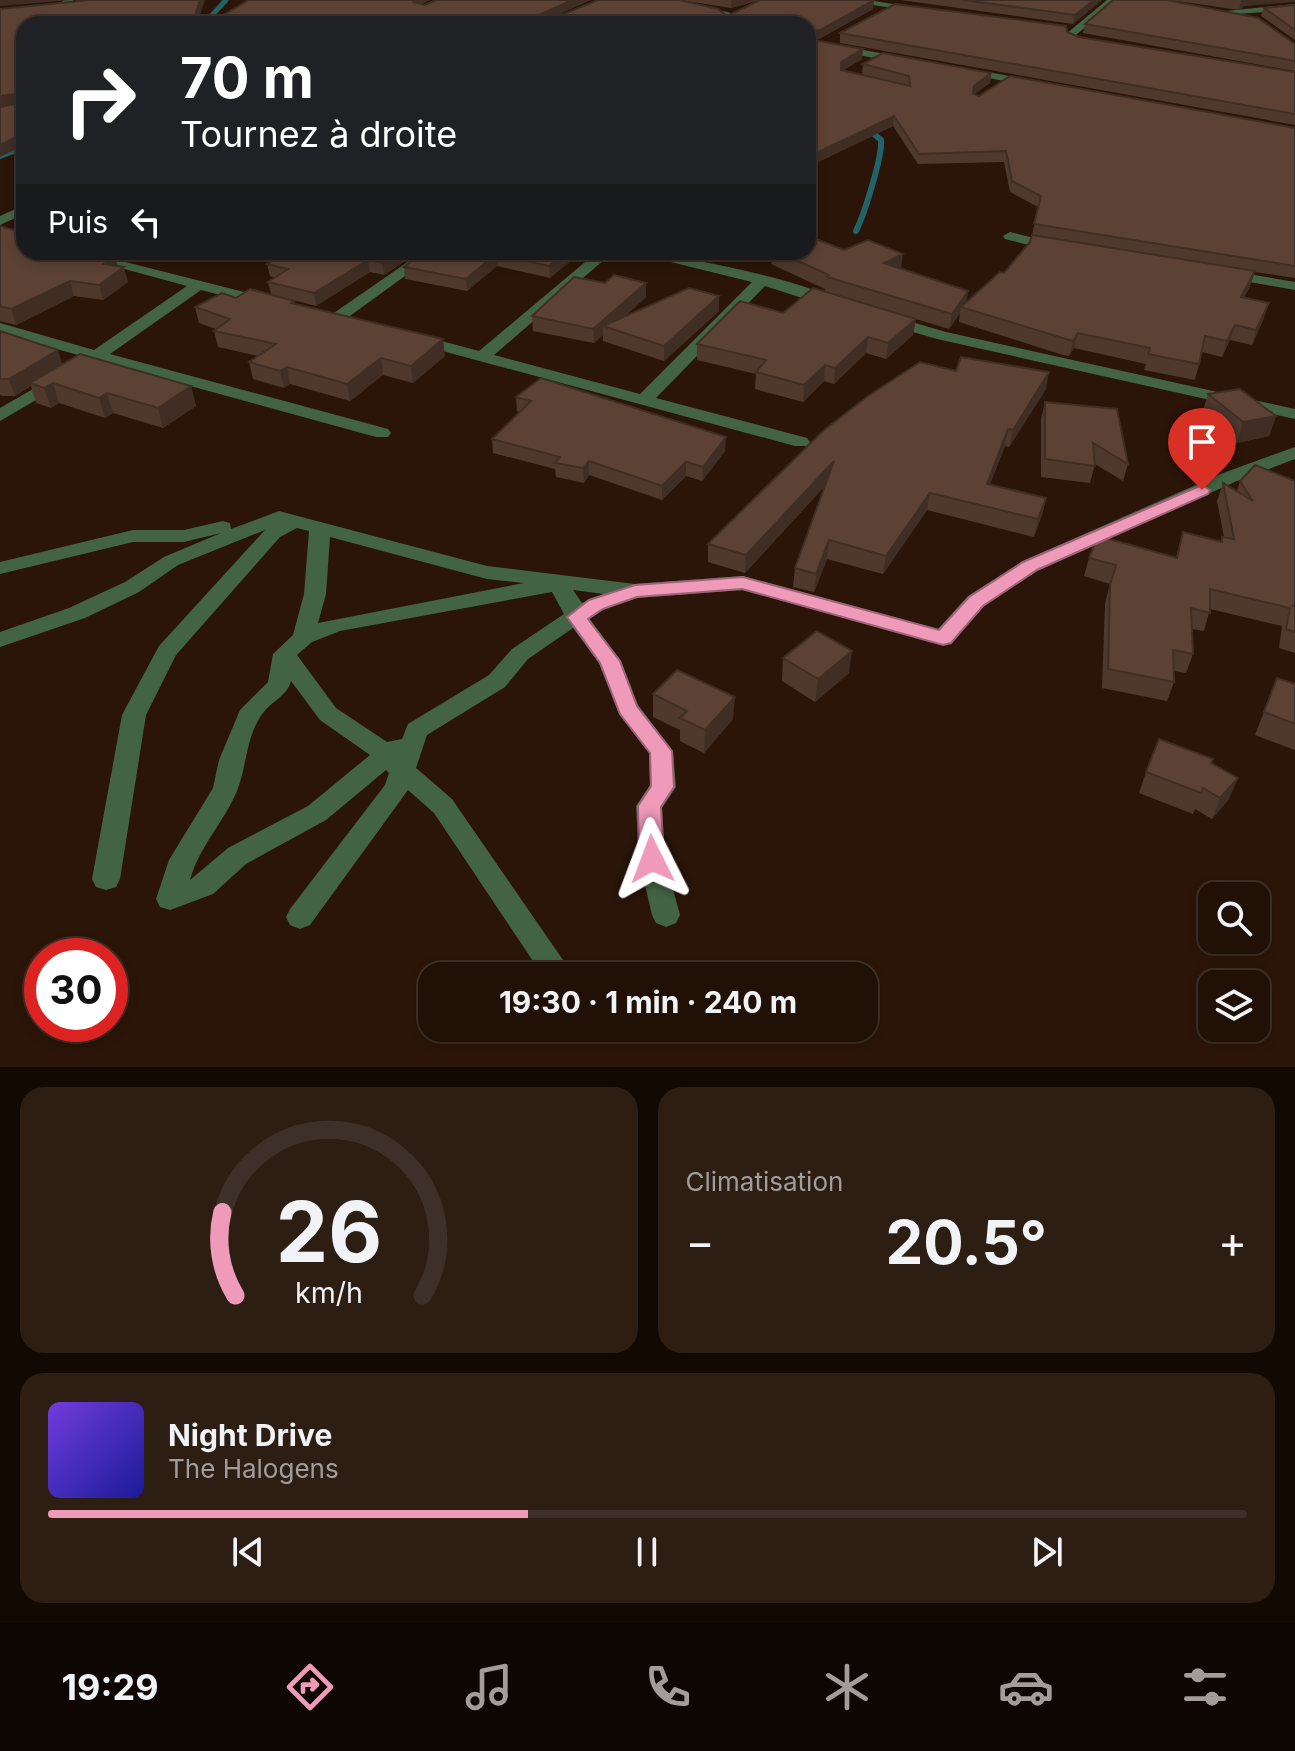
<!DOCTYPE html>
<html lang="fr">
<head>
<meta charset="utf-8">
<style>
  :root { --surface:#201006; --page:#2d1e14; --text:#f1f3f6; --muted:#a29d9b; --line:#3d3028; --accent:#ef9ab8 }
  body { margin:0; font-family:Inter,sans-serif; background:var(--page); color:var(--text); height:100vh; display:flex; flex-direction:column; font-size:30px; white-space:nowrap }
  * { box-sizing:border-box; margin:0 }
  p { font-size:26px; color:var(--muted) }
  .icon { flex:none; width:44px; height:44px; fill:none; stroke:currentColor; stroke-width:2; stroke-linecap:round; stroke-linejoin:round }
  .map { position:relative; height:1067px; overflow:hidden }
  .drawer { display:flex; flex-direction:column; gap:20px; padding:20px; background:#120903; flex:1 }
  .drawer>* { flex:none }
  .hud { position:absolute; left:16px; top:16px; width:800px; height:244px; border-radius:24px; box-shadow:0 4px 12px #0003,0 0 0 2px var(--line); background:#202124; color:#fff; overflow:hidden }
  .fabs { position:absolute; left:1198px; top:882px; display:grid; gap:16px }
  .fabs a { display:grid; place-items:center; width:72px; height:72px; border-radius:16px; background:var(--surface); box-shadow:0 4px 12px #0003,0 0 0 2px var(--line); font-size:40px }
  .speed { position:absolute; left:24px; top:938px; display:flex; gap:16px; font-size:40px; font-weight:700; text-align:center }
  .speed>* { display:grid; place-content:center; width:104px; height:104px; border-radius:50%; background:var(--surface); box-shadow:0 4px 12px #0003,0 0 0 2px var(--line); line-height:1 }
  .speed .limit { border:12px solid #d22; background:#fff; color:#111 }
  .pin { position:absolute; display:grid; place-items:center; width:68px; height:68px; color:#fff; margin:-82px -34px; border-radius:50% 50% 50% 0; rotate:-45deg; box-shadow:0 0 8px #0007 }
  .pin .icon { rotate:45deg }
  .me { position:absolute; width:88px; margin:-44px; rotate:357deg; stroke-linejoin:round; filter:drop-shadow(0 0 6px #0008) }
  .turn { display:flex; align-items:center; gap:28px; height:168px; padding:0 32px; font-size:36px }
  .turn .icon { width:104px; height:104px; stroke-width:2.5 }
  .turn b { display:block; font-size:56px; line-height:68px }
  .then { display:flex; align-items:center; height:76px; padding:0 32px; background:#0003; gap:16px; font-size:30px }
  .big { font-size:60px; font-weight:700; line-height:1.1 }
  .drawer .card { flex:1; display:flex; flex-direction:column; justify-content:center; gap:12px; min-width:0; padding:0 28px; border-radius:24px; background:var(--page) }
  .drawer .dial { align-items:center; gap:0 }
  .dial svg { height:208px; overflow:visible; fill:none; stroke:var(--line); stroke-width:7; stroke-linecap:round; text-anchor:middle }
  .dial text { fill:var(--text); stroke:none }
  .song { display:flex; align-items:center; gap:24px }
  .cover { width:96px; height:96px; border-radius:12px; background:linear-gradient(135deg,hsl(260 70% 55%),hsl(240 70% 35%)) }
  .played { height:8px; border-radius:4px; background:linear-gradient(90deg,var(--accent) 40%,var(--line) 40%) }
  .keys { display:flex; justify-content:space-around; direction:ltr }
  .heat { display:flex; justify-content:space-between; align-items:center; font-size:44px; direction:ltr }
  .drawer .tiles { flex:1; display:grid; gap:20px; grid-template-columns:1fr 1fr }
  .card:last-child { grid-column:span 2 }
  .trip { position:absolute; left:418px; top:962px; width:460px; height:80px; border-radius:24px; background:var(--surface); box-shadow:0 4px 12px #0003,0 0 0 2px var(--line); font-weight:700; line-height:80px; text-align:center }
  .tab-bar { display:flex; height:128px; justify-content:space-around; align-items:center; background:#0d0602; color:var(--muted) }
  .tab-bar .icon { width:56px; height:56px }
  .tab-bar .on { color:var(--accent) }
  .tab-bar b { font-size:36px; color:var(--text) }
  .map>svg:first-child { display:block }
</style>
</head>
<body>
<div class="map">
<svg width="1295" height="1067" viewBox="0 0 1295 1067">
  <rect width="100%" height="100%" fill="#2b1508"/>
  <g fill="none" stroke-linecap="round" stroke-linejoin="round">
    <polyline stroke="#226369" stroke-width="5" points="204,24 226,0"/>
    <g stroke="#226369" stroke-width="6">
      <polyline points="0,156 24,147"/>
      <path d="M 856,231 C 864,215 883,155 881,140 L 866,127"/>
    </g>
    <g fill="#436444" fill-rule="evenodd">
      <polygon points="63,0 73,0 63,24 53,24"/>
      <polygon points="652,0 671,0 741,15 736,18"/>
      <polygon points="841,0 868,0 923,9 918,12"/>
      <polygon points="1107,0 1117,0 1076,35 1095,41 1095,45 1066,38 1066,34"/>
      <polygon points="1295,4 1295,10 1222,15 1217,12"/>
      <polygon points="808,40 902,57 907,60 902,63 808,46"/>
      <polygon points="965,68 1032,80 1037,83 1032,86 961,73 961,69"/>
      <polygon points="24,205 24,214 0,225 0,216"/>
      <polygon points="1010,232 1061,245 1063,248 1056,252 1005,239 1003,236"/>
      <polygon points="62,252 86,252 268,298 271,301 263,306 201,290 110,354 388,429 391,433 388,437 376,437 99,361 86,362 85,357 0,333 0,323 94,350 187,286"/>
      <polygon points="422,252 438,252 343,321 331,321 331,315"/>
      <path d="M 597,252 L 613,252 L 494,355 L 640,394 L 752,282 L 630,252 C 665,252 814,281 838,302 L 830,307 L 765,286 L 656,398 L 807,438 L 810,442 L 807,446 L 795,446 L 413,343 L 411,340 L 419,335 L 479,351 Z"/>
      <polygon points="1226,270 1295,282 1295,290 1221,277 1221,271"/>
      <polygon points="891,316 946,332 1295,409 1295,419 937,339 885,324 883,321"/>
      <polygon points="54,377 62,382 60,386 0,421 0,408"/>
      <path d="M 1295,447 L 1295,459 L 1237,481 L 1037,571 L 984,606 L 951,643 L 943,645 L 743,590 L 636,598 L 604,609 L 589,618 L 621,661 L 638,705 L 673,751 L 676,787 L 662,808 L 665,859 L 680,915 L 676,923 L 666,927 L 656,923 L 652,915 L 639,859 L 636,806 L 650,785 L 649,753 L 619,714 L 599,663 L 573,628 L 528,659 L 505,687 L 427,735 L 416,768 L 452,799 L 574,976 L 543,976 L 434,813 L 408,790 L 310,925 L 300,929 L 290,925 L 286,917 L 290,909 L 385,785 L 389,773 L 386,770 L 326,820 L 246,864 L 213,894 L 170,910 L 160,907 L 156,899 L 169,860 L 213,788 L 219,760 L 240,710 L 268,682 L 273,654 L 293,635 L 304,594 L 309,531 L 297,528 L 280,537 L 176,655 L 146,715 L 120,879 L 116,887 L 106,890 L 96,887 L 92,879 L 122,715 L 159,646 L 265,530 L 178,565 L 139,592 L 85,618 L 0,647 L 0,632 L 69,608 L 125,582 L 164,557 L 221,533 L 184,542 L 133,542 L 0,574 L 0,562 L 133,530 L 184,530 L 223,521 L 230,523 L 231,529 L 279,511 L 487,566 L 635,584 L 743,576 L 938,629 L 968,596 L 1023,561 L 1223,473 ZM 330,537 L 487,579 L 524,583 L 318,623 L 326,594 ZM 573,590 L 604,594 L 582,603 ZM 552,592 L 564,614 L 512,649 L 489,675 L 408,724 L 402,739 L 387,742 L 336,708 L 297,655 L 312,642 L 340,631 ZM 291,681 L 320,720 L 370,755 L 308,806 L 228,848 L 190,880 C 199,847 224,822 237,791 C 247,766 246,735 263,713 C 272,701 287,696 291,681 Z"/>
    </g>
  </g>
  <g fill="#4f392d" fill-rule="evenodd">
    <path d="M 430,0 L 421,4 L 554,18 L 598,0 L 874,0 L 873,9 L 819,39 L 808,40 L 862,59 L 842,71 L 886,80 L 862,74 L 863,64 L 991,73 L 990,83 L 974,94 L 979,96 L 1295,128 L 1295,278 L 1255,272 L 1250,286 L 1244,298 L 1264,318 L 1252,345 L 1230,340 L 1222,357 L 1202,352 L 1195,380 L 1144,370 L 1146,364 L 1074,348 L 1069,356 L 1063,355 L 959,322 L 960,313 L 949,329 L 916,319 L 913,335 L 886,359 L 866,353 L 834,384 L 824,381 L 803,402 L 755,389 L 756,374 L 697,360 L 697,344 L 783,313 L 825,292 L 825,289 L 771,264 L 772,262 L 747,252 L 808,252 L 844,250 L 968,291 L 966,303 L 1004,273 L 1030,242 L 1032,235 L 1038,207 L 1010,192 L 1004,162 L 918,164 L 893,126 L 808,167 L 808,24 L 208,24 ZM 680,0 L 731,8 L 759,0 L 727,16 Z"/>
    <polygon points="901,0 1102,0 1073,24"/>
    <polygon points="1170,0 1295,0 1244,6 1239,10"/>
    <polygon points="1295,5 1295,40 1261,16 1264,8"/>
    <polygon points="1085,24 1295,44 1295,71 1083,33"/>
    <polygon points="1067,32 1079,37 1295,72 1295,125 840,43 840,33"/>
    <polygon points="0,226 115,258 118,266 128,282 103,300 74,296 16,325 0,321"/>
    <polygon points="418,252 384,275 370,272 316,306 271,294 268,282 275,278 270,276 267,264"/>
    <polygon points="424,252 581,252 550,278 497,266 467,291 405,279 404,267"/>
    <polygon points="605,283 646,283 646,297 624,317 719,311 664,361 603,341 603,335 594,343 533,331 532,316"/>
    <polygon points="236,298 294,301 295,304 445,356 413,383 383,375 350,401 290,384 284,388 253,379 249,362 258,356 218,347 214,331 216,329 199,323 195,307"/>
    <polygon points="0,331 62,364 191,386 196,406 163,428 113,413 105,418 59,403 51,408 36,403 31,386 15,396 2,396 0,395"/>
    <polygon points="956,371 1046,389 1009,447 1005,446 990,484 1046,498 1042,515 1034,537 927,510 883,574 827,559 814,592 793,587 795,568 825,486 745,573 708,562 708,544"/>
    <polygon points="1208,394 1276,416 1269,436 1237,443 1202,414"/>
    <polygon points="516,397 725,451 702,481 686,476 662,500 589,475 584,483 556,477 555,469 493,453 492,439 520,412 517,411"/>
    <polygon points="1045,402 1128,464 1123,481 1095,464 1090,483 1041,477 1041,419"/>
    <polygon points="1240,481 1295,481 1295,653 1279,648 1282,626 1210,609 1204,631 1192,629 1193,654 1186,673 1174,671 1174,682 1167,701 1102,688 1105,604 1110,584 1084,576 1089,558 1176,557 1183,532 1221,542 1222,537 1224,537 1217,501 1223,483 1237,491"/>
    <polygon points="783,658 849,673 815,702 782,681"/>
    <polygon points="1277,678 1295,684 1295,750 1255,735"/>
    <polygon points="653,694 733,719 704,753 680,741 680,730 653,717"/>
    <polygon points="1211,763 1229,799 1212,819 1195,809 1193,814 1139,793 1146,772"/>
  </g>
  <g fill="#402e24">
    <polygon points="0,0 72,0 0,6"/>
    <polygon points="200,0 205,0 197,24 192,24"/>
    <polygon points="414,0 430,0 416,6 414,10"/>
    <polygon points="572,0 591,0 538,24 537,16"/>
    <polygon points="731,0 760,0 731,8"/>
    <polygon points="874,0 873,9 819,39 808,40 808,31"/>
    <polygon points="1094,0 1102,0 1073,24 1075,15"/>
    <polygon points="1243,0 1295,0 1295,2 1244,6 1239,10 1241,1"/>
    <polygon points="863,49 862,59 840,71 841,62"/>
    <polygon points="991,73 990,83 972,96 974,86"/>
    <polygon points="21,93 24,103 0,107 0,96"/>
    <polygon points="894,116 893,126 808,167 808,157"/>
    <polygon points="24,133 24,145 0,157 0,145"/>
    <polygon points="398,252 418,252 384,275 382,263"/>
    <polygon points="566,252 581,252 550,278 549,266"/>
    <polygon points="496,254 497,266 467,291 466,279"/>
    <polygon points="903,254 901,269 884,263"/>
    <polygon points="115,258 119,271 124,267 128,282 103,300 99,285 104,264"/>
    <polygon points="368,260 370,272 316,306 314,293"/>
    <polygon points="1255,271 1250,286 1236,312 1241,297"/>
    <polygon points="70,281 74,296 16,325 11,309"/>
    <polygon points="646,283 646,297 610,329 603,326 603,335 594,343 593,329"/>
    <polygon points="968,291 965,306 961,307 960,313 949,329 952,314"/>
    <polygon points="719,296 719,311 664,361 664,346"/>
    <polygon points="1269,303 1264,318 1252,345 1256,330"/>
    <polygon points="916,319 913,335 886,359 888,343"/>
    <polygon points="1235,325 1230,340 1222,357 1227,341"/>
    <polygon points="1078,333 1074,348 1069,356 1073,341"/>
    <polygon points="868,337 866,353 834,384 835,368"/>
    <polygon points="443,339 445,356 413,383 411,366"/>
    <polygon points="58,350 63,366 30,383 31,386 15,396 9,379"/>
    <polygon points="381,358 383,375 350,401 347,384"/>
    <polygon points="825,365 824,381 803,402 804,385"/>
    <polygon points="287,367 290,384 284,388 280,371"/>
    <polygon points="1049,372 1046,389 1009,447 1013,430"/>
    <polygon points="53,383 59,403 51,408 44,388"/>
    <polygon points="191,386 196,406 163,428 158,408"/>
    <polygon points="107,393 113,413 105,418 99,398"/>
    <polygon points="1276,416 1269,436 1237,443 1243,422"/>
    <polygon points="1008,429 1005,446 983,501 987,484"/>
    <polygon points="726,437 725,451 702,481 703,467"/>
    <polygon points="589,461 589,475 584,483 583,468"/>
    <polygon points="834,461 832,478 745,573 746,555"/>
    <polygon points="686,462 686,476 662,500 662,486"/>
    <polygon points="930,493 927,510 883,574 886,556"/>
    <polygon points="1046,498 1042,515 1034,537 1038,519"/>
    <polygon points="829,540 827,559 814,592 816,574"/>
    <polygon points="852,651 849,673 815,702 818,679"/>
    <polygon points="735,697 733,719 704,753 705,730"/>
    <polygon points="1238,778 1229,799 1212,819 1220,798"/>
  </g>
  <g fill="#5c4234" stroke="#402e24" stroke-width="2">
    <polygon points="90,0 200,0 192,24 24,24 24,102 21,93 0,96 0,9"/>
    <polygon points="249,0 414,0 413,2 425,5 436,0 572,0 537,16 554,18 598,0 679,0 718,9 727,16 760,0 874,0 820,30 808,31 808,24 208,24"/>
    <polygon points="963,0 1094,0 1075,15"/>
    <polygon points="1113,0 1167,0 1258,18 1295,44 1295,61 1085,24"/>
    <polygon points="895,4 1066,26 1067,32 1079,37 1295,72 1295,114 840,33"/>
    <polygon points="1295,5 1295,30 1264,8"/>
    <polygon points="808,39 863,49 841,62 841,70 910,86 909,76 863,64 883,53 991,73 974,86 973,94 979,96 1010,76 1295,128 1295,266 1034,224 1041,196 1012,181 1006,151 919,154 894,116 808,157"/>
    <polygon points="24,102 24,133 0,145 0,107"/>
    <polygon points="0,226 24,233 24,252 95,252 115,258 104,264 124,267 99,285 70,281 11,309 0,306"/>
    <polygon points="1032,235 1255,271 1241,297 1269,303 1256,330 1235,325 1227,341 1205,336 1199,364 1148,354 1150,348 1078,333 1073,341 1066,339 961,307 1000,272 1004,273 1030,242"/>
    <polygon points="808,236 844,250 868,240 903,254 884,263 968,291 952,314 827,277 829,275 778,252 808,252"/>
    <polygon points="288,252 398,252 382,263 368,260 314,293 268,282 288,269 267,264"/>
    <polygon points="424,252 566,252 549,266 496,254 466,279 404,267"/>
    <polygon points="614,275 646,283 593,329 532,316 574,277 605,283"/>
    <polygon points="689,288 719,296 664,346 603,326"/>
    <polygon points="813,288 916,319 888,343 868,337 835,368 825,365 804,385 756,372 766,360 697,344 740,301 783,313"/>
    <polygon points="250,289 294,301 291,303 443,339 411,366 381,358 347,384 287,367 280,371 249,362 276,344 214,331 230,319 195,307 222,293 236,298"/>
    <polygon points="0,331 58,350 9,379 0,379"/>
    <polygon points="80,354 191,386 158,408 107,393 99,398 53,383 44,388 30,383"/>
    <polygon points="961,357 1049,372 1013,430 1008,429 987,484 1046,498 1038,519 930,493 886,556 829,540 816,574 795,568 834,461 746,555 708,544 824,430 868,396 920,362 956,371"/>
    <polygon points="541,378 726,437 703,467 686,462 662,486 589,461 583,468 555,463 560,457 492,439 531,401 516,397"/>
    <polygon points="1240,389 1276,416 1243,422 1208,394"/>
    <polygon points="1045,402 1117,409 1128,464 1093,443 1095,466 1045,459"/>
    <polygon points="1255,465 1295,481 1295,605 1292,606 1295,606 1295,632 1286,629 1290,608 1210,589 1210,613 1191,608 1193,654 1173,650 1174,682 1108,669 1110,585 1116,565 1089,558 1098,536 1177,558 1183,532 1222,542 1222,537 1234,539 1223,483 1253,501 1240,481"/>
    <polygon points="817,631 852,651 818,679 783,658"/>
    <polygon points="677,670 735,697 705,730 680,718 687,711 653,694"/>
    <polygon points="1277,678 1295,684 1295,724 1264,712"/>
    <polygon points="1159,739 1213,759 1211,763 1238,778 1220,798 1203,788 1201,793 1146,772"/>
  </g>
  <polygon fill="#ef9ab8" stroke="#9b6478" stroke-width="2" points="1202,485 1210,490 1208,494 1037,570 983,606 951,643 943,645 742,589 637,597 603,609 588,619 620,661 637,706 672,751 674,787 661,807 664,859 660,866 652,869 643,866 639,859 638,806 651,786 650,753 620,714 600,663 567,617 589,600 635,585 743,577 939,630 969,597 1023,562"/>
</svg>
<div class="fabs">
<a><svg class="icon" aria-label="search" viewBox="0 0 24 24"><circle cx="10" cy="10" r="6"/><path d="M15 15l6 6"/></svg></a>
<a><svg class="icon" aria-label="layers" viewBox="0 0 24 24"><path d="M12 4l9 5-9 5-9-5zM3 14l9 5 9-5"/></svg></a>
</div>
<div class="speed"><div class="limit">30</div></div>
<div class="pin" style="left:1202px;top:490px;background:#d93025"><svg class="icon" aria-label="arrive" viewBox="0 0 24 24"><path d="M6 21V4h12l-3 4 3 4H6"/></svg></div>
<svg class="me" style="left:652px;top:859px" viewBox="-20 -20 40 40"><path d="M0-17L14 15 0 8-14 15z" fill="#ef9ab8" stroke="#fff" stroke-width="4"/></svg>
<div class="trip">19:30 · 1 min · 240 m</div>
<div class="hud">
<div class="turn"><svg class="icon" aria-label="right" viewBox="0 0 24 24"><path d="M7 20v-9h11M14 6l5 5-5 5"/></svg><div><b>70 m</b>Tournez à droite</div></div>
<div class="then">Puis<svg class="icon" aria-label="left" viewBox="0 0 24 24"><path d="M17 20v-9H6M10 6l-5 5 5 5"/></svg></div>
</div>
</div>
<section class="drawer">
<div class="tiles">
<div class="card dial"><svg viewBox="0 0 100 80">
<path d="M14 69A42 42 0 1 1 86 69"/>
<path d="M14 69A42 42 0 0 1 9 37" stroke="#ef9ab8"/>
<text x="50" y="56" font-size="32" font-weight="700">26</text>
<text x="50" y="72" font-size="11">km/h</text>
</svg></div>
<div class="card"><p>Climatisation</p>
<div class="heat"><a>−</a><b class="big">20.5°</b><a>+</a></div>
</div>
<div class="card">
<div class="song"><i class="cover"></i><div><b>Night Drive</b><p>The Halogens</p></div></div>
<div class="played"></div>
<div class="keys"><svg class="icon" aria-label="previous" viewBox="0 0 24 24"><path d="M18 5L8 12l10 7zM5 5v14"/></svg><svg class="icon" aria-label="pause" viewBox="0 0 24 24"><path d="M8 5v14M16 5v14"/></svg><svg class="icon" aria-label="next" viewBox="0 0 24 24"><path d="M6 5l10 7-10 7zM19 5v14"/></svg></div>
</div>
</div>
</section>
<nav class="tab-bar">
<b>19:29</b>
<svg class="icon on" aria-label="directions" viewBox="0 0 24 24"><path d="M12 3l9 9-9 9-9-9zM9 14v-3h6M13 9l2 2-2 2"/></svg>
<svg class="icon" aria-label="music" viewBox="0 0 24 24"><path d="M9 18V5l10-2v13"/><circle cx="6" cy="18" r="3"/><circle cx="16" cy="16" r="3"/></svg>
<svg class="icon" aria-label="phone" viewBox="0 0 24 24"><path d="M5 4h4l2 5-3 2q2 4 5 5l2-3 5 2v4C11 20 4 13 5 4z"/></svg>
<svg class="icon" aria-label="climate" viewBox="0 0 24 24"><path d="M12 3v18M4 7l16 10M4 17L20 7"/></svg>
<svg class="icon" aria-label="car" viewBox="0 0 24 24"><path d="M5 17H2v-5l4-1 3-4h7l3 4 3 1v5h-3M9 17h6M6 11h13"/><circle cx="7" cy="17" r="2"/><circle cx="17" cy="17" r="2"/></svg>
<svg class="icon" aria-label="filters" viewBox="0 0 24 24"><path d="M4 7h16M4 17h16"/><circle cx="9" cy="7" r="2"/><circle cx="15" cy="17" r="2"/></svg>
</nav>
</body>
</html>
